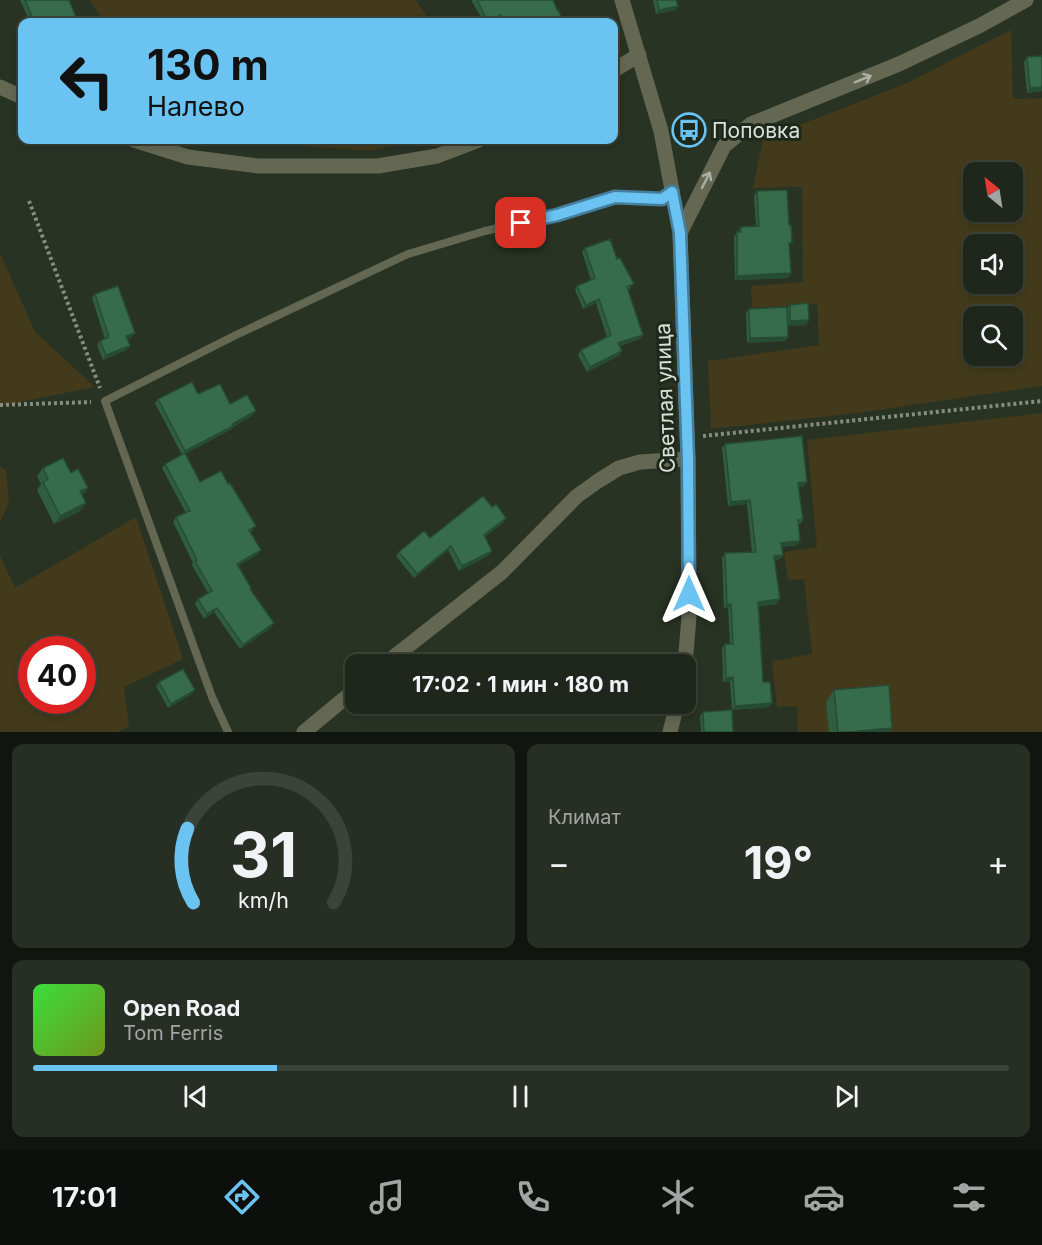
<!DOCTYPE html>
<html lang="ru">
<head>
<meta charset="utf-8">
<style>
  :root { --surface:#1f261b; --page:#272e24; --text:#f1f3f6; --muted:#a1a5a3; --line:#3c433a; --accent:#6ac3f1 }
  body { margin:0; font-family:Inter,sans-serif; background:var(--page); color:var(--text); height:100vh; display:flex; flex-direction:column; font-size:22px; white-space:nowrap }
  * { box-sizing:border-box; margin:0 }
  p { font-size:20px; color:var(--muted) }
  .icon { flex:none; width:33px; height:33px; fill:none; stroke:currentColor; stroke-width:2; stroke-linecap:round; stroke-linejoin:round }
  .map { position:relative; height:732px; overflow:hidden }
  .drawer { display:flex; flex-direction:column; gap:12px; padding:12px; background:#11150f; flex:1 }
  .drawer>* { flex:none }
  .hud { position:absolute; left:18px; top:18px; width:600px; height:126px; border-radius:12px; box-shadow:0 3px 9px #0003,0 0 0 2px var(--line); background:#6ac3f1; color:#111; overflow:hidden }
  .needle { width:39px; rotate:330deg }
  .buttons { position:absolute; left:963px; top:162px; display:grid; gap:12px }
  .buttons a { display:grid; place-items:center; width:60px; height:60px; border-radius:12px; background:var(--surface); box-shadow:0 3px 9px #0003,0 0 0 2px var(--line); font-size:30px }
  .speed { position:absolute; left:18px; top:636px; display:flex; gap:12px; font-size:30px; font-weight:700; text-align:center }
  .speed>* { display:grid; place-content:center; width:78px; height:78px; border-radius:50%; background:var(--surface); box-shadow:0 3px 9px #0003,0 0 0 2px var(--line); line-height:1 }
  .speed .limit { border:9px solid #d22; background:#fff; color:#111 }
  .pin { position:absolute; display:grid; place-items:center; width:51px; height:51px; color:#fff; margin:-26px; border-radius:12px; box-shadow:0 3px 9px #0006 }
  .me { position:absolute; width:66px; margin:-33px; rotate:0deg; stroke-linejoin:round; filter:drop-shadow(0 0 4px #0008) }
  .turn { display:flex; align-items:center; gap:21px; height:126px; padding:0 30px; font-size:27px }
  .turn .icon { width:78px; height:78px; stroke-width:2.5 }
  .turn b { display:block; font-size:42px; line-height:51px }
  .big { font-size:45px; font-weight:700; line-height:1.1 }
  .drawer .widget { flex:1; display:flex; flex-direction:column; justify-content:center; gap:9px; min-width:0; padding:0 21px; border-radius:12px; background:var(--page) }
  .drawer .dial { align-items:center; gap:0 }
  .dial svg { height:156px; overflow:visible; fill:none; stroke:var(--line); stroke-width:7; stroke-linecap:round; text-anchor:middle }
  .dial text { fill:var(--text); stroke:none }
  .song { display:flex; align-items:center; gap:18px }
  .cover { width:72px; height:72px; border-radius:9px; background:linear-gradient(135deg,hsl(120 70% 55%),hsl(80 70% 35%)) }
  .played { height:6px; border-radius:3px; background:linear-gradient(90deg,var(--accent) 25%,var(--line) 25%) }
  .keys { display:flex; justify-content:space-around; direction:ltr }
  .heat { display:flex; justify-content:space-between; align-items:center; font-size:33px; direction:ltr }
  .drawer .tiles { flex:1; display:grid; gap:12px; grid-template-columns:1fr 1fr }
  .widget:last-child { grid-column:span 2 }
  .trip { position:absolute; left:345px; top:654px; width:351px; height:60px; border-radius:12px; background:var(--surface); box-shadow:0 3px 9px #0003,0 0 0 2px var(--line); font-weight:700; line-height:60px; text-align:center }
  .menu { display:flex; height:96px; justify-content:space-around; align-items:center; background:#0c0f0b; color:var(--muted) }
  .menu .icon { width:42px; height:42px }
  .menu .current { color:var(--accent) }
  .menu b { font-size:27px; color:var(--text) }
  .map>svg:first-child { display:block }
</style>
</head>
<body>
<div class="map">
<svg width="1042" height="732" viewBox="0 0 1042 732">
  <rect width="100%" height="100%" fill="#293324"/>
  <g fill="#423a1a" fill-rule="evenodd">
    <polygon points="90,0 416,0 430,22 104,22"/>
    <path d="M 1011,30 L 1013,99 L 1042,98 L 1042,386 L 858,413 L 711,429 L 708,361 L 819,345 L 817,304 L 752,308 L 751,286 L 803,282 L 802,187 L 753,188 L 763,139 L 905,84 ZM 974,172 L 1012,172 L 1012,212 L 974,212 ZM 974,244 L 1012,244 L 1012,284 L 974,284 ZM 974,316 L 1012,316 L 1012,356 L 974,356 Z"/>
    <polygon points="225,140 422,140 370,151"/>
    <polygon points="0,253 35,332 95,387 0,406"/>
    <polygon points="1042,413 1042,732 798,732 797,706 777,707 772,661 812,654 804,579 788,580 784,552 817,547 807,440"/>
    <polygon points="0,467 6,470 9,501 0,523"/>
    <path d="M 136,517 L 183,659 L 124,687 L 129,726 L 118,732 L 0,732 L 0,556 L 15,588 ZM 32,650 L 82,650 L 82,700 L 32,700 Z"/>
  </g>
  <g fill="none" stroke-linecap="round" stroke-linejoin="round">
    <g stroke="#858d81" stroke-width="4" stroke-dasharray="3 3" stroke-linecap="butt">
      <polyline points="29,201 100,388"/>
      <polyline points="0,405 91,402"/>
      <polyline points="703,436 1042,401"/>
    </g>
    <polyline stroke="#646852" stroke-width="8" points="228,732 212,697 105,401 236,335 408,254 485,231 557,215 615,197 662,199 672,192"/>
    <g stroke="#646852" stroke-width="15">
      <polyline points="614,70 639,55"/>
      <polyline points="0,87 22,97"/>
      <polyline points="134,140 188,157 258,166 378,166 437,156 479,140"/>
      <polyline points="680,233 724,146 751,124 899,64 979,26 1026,0"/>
      <polyline points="385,664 502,572 577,496 598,481 619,468 640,462 688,459"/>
      <polyline points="304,732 356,689"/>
    </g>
    <g stroke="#646852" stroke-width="15">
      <polyline points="622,0 661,131 680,233 688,459 689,617 685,664"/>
      <polyline points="670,732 677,704"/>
    </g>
  </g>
  <g fill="#2f5d40">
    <polygon points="20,0 69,0 78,22 30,22"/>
    <polygon points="471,0 553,0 557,10 564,22 499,22 497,19 491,22 484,22"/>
    <polygon points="653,0 676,0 678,6 675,10 656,14"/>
    <polygon points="1042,56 1042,91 1027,93 1024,62 1027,57"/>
    <polygon points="757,191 789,247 791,273 788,278 735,280 734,237 737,232 738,232 741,227 756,226 754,196"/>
    <polygon points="585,248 617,259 631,288 628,290 640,339 620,346 620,355 587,372 578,355 581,350 607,337 596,303 583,309 575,290 577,286 591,280 582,252"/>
    <polygon points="95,294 132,337 127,339 127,350 103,360 97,345 100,341 105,339 92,298"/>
    <polygon points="790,305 809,320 806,325 788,326 788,337 785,341 747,343 746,313 749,309 787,308"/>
    <polygon points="198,394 230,404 253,415 233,427 230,430 185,454 200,482 253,530 250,532 261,550 258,554 238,566 271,628 240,649 214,612 204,619 195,604 198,599 208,593 192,565 193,563 173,522 176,517 186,513 162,468 165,464 182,455 155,403 158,399"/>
    <polygon points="725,444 804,486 799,487 803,520 800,524 798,524 800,541 797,545 782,547 783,555 780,559 774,560 777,604 759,606 763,682 769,707 732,710 730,682 723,682 722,648 725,644 730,644 728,608 724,608 722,558 725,553 752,552 747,504 728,506 722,448"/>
    <polygon points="43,468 71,473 88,488 82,496 86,503 80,511 54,524 37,490 41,484 37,476"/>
    <polygon points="492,507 506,518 504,522 485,537 492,551 489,555 459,571 448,550 414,578 396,556 399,552 430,538"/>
    <polygon points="159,682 192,694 168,708 156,686"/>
    <polygon points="834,690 892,728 890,732 829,732 826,702"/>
    <polygon points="703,712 733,732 701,732 700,716"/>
  </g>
  <g fill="#264c34">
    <polygon points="678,6 675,10 656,14 659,10"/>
    <polygon points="500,15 497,19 491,22 488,22"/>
    <polygon points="1042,87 1042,91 1027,93 1030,88"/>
    <polygon points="791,273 788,278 735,280 737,276"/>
    <polygon points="599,299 596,303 583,309 586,305"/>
    <polygon points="809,320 806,325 788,326 790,321"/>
    <polygon points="135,333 132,337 123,341 126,336"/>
    <polygon points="643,335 640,339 615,347 618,343"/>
    <polygon points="788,337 785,341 747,343 750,338"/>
    <polygon points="130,346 127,350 103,360 106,355"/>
    <polygon points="622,351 620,355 587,372 590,367"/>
    <polygon points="256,411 253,415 233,427 230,430 182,455 185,451"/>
    <polygon points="807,482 804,486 795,487 798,483"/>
    <polygon points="88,488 82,496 80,491"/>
    <polygon points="750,500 747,504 728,506 731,502"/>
    <polygon points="86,503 80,511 54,524 60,516"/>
    <polygon points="506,518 504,522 481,540 484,535"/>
    <polygon points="800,541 797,545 778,547 781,543"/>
    <polygon points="451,546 448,550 414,578 417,574"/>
    <polygon points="261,550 258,554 234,568 237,564"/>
    <polygon points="492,551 489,555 459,571 462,566"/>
    <polygon points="783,555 780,559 771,560 774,556"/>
    <polygon points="780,599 777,604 756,606 758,602"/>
    <polygon points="727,604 731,604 728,608 724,608"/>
    <polygon points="217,608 214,612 204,619 207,614"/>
    <polygon points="274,623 271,628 240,649 243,645"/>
    <polygon points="733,677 730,682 723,682 726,678"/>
    <polygon points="195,690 192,694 168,708 171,704"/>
    <polygon points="772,703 769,707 732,710 735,706"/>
    <polygon points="892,728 890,732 850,732"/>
  </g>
  <g fill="#376c4b" stroke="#264c34" stroke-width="1.5">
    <polygon points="25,0 69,0 78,22 33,22 34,22"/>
    <polygon points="477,0 553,0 557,10 558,10 564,22 537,22 535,18 526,22 504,22 500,15 488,22"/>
    <polygon points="657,0 676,0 678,6 659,10"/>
    <polygon points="1042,56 1042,87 1030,88 1027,57"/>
    <polygon points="787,190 789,225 791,225 792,243 789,243 791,273 737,276 737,232 741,232 741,227 759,226 757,191"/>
    <polygon points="610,239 617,259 620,258 634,284 627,287 643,335 618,343 622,351 590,367 581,350 611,335 599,299 586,305 577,286 595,278 585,248"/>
    <polygon points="118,286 135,333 126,336 130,346 106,355 100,341 109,337 95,294"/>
    <polygon points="808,303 809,320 790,321 790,305"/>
    <polygon points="787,307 788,337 750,338 749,309"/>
    <polygon points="192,382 198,394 220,384 230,404 247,395 256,411 232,424 233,426 185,451 158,399"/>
    <polygon points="802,436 807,482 798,483 803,520 798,520 800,541 781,543 783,555 774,556 780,599 758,602 763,682 770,682 772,703 735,706 733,677 726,678 725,644 733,644 731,604 727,604 725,553 756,552 750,500 731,502 725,444"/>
    <polygon points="185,453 200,482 221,471 228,484 230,483 256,526 249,530 261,550 237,564 251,588 250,589 274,623 243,645 217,608 207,614 198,599 212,591 195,561 197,560 176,517 190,511 165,464"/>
    <polygon points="63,458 71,473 78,469 88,488 80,491 86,503 60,516 43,482 48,479 43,468"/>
    <polygon points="483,496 492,507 496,504 506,518 484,535 492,551 462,566 451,546 417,574 399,552 424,531 430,538"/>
    <polygon points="183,669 195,690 171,704 159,682"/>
    <polygon points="889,685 892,728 850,732 838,732 834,690"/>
    <polygon points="732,710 733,732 704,732 703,712"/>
  </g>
  <defs><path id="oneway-shaft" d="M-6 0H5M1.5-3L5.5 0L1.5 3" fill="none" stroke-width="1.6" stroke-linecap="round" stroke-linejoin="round" transform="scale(1.5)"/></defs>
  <g stroke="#abb1a2">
    <use href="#oneway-shaft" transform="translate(863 79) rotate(-22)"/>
    <use href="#oneway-shaft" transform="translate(706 180) rotate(-63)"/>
  </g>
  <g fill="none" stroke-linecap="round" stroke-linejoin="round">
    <g stroke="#457f9d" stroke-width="15">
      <polyline id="route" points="521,223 557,215 615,197 662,199 672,192 680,233 688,459 689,594"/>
    </g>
    <use href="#route" stroke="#6ac3f1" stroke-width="10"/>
  </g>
  <defs>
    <g id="bus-ring" transform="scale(1.725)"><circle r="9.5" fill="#1f291b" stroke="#6ac3f1" stroke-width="1.5"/><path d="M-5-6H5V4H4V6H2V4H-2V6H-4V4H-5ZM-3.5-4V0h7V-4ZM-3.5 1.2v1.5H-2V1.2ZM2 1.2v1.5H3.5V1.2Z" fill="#6ac3f1"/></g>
  </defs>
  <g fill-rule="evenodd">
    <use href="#bus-ring" x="689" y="130"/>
  </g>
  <g text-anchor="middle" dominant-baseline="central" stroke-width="6" stroke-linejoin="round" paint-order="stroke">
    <g font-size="21" fill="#dbe1d8" stroke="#1f291b" text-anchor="start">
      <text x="712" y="130">Поповка</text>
    </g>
    <g font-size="21" fill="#dbe1d8" stroke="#1f291b">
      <text transform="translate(665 398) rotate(-92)">Светлая улица</text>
    </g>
  </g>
</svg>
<div class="buttons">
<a><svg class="needle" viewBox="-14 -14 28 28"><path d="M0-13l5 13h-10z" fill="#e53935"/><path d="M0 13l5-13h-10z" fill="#a1a5a3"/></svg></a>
<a><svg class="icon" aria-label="sound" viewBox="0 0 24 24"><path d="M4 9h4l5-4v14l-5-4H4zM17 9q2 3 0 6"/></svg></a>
<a><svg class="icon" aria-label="search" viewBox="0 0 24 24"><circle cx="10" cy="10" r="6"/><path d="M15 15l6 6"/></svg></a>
</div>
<div class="speed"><div class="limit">40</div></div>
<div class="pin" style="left:521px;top:223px;background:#d93025"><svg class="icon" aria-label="arrive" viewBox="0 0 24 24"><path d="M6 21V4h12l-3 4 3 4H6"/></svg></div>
<svg class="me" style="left:689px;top:594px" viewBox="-20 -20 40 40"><path d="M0-17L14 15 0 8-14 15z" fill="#6ac3f1" stroke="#fff" stroke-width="4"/></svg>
<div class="trip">17:02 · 1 мин · 180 m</div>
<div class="hud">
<div class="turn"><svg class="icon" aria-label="left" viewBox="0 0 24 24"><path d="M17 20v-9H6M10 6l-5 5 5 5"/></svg><div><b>130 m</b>Налево</div></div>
</div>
</div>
<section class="drawer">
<div class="tiles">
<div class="widget dial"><svg viewBox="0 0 100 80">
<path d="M14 69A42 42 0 1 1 86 69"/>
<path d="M14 69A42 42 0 0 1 11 31" stroke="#6ac3f1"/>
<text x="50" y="56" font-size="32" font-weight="700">31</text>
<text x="50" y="72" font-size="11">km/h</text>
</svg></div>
<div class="widget"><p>Климат</p>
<div class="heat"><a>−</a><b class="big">19°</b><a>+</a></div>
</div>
<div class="widget">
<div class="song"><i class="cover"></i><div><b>Open Road</b><p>Tom Ferris</p></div></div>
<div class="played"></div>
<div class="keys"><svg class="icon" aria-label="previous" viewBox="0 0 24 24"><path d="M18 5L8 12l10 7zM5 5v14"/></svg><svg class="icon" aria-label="pause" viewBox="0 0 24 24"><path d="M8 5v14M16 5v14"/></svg><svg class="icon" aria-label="next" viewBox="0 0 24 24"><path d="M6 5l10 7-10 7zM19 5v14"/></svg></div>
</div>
</div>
</section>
<nav class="menu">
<b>17:01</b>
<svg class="icon current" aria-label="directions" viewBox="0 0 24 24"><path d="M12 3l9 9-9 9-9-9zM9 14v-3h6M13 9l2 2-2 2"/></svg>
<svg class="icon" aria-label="music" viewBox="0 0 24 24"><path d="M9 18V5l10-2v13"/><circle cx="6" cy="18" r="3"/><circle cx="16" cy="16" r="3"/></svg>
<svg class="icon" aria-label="phone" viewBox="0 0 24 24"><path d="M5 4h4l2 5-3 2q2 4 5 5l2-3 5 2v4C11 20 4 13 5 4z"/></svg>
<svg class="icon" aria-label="climate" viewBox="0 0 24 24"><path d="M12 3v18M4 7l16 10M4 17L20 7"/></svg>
<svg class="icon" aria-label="car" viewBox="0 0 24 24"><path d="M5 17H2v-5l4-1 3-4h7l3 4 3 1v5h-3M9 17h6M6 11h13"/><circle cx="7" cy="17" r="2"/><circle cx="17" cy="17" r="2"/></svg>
<svg class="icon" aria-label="filters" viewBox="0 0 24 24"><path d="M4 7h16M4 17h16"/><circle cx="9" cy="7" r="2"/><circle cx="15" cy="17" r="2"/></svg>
</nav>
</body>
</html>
